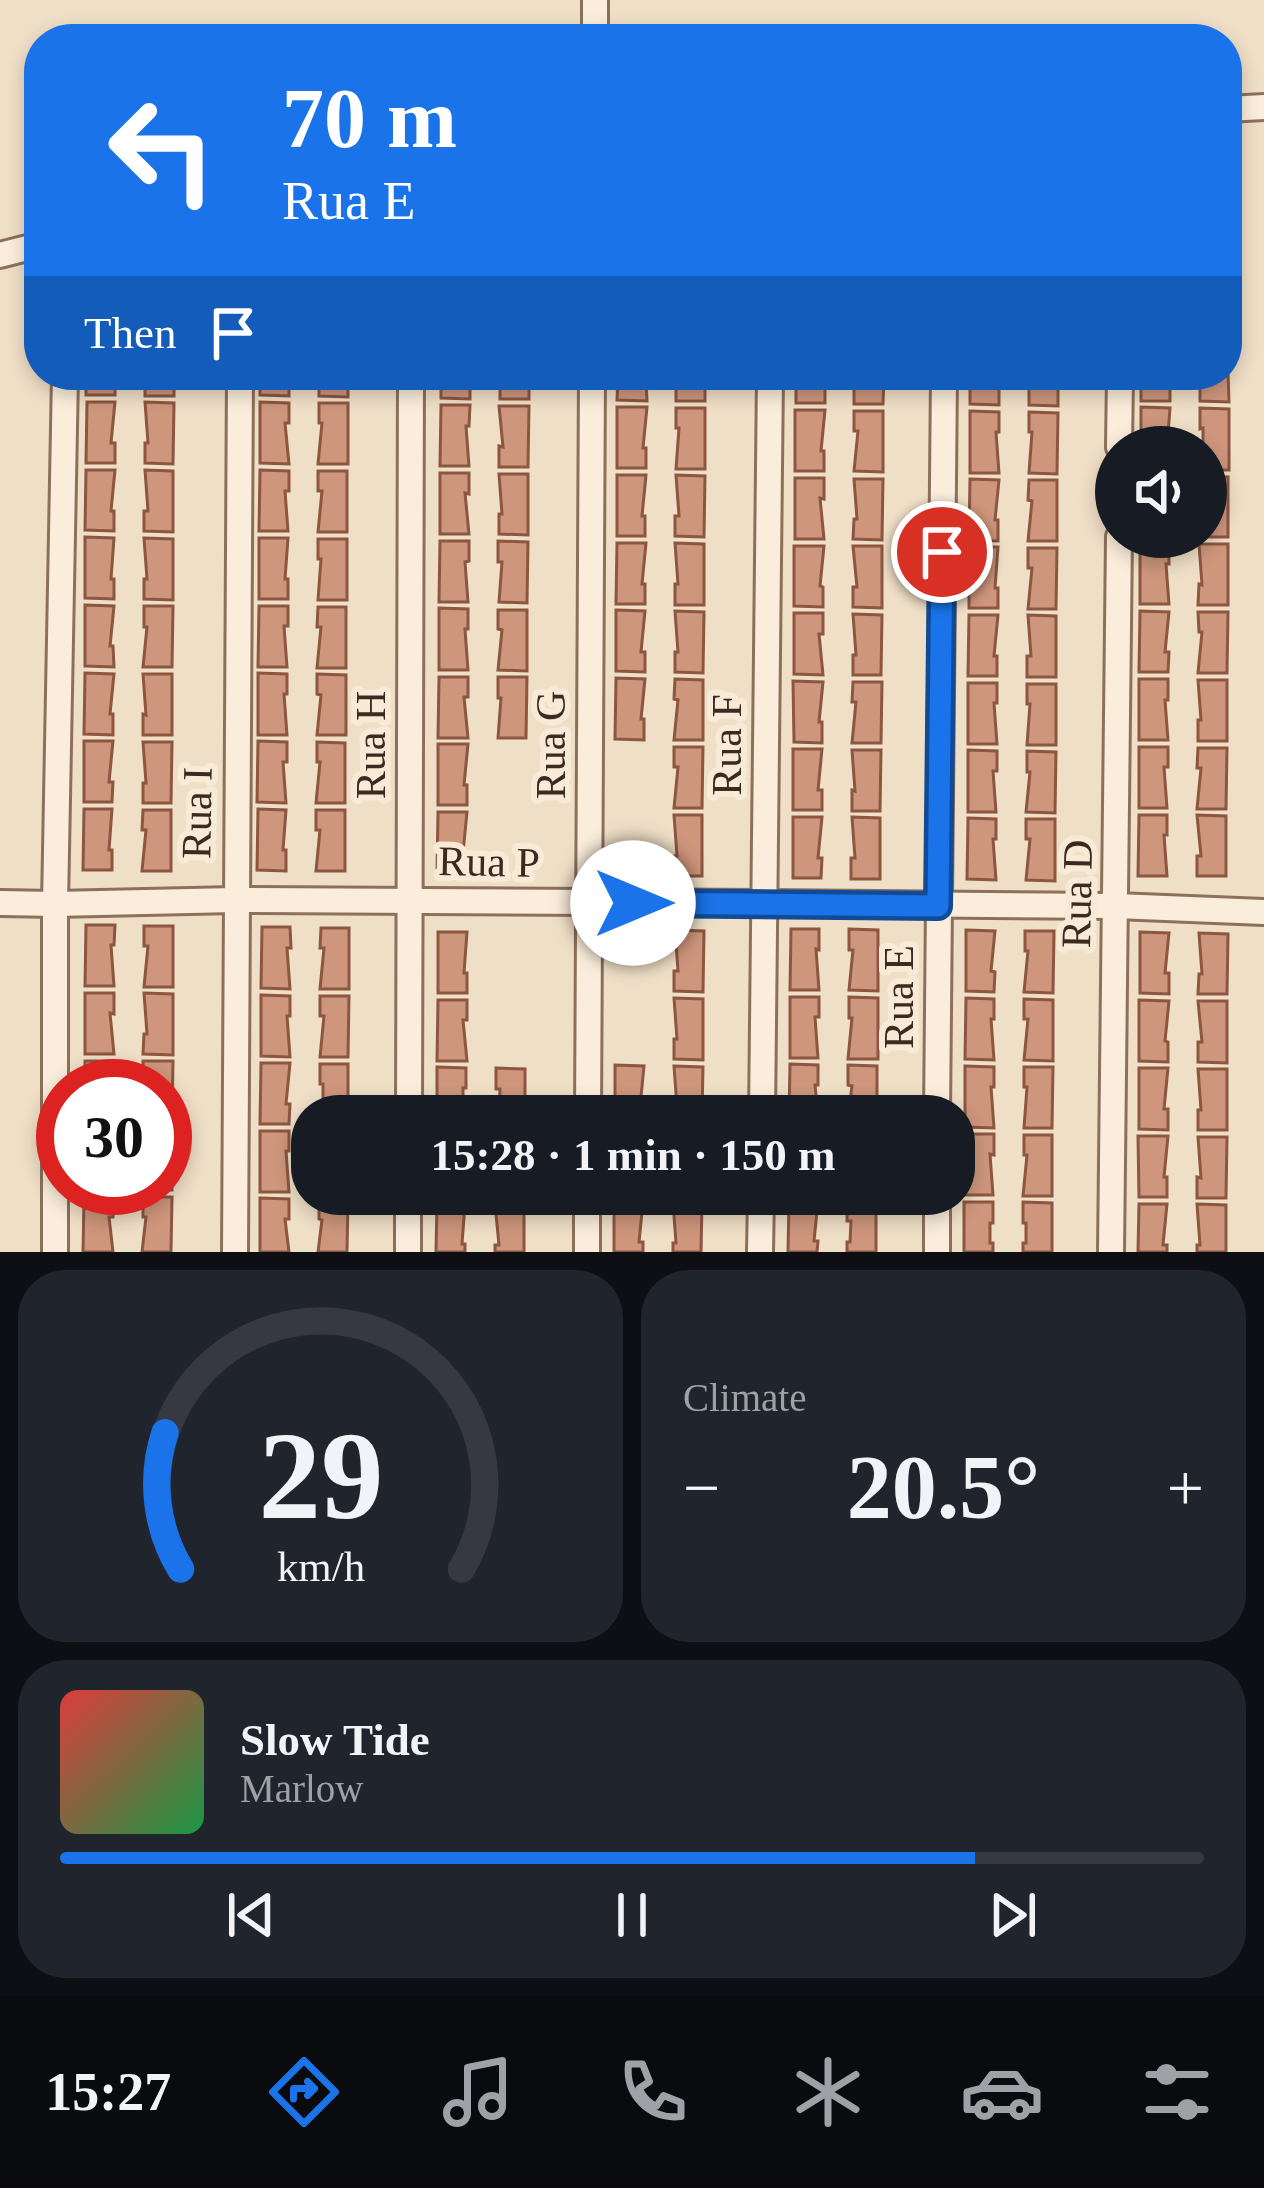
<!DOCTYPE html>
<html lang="en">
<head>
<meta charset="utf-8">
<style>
  :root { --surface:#171b24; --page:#20242c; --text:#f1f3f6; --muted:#9ea1a6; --line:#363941; --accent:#1a73e8 }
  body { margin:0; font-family:Georgia,serif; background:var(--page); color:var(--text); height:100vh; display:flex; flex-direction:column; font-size:45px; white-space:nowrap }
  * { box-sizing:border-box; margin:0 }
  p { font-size:39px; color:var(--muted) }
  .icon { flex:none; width:66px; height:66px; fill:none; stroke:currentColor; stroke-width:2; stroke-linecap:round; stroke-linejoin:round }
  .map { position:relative; height:1252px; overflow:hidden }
  .side { display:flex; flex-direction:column; gap:18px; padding:18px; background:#0d0f14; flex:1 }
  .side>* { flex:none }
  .hud { position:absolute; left:24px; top:24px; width:1218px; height:366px; border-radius:48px; box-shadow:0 6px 18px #0003; background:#1a73e8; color:#fff; overflow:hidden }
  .tools { position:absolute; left:1095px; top:426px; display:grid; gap:24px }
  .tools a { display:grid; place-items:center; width:132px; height:132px; border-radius:50%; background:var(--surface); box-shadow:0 6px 18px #0003; font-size:60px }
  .speed { position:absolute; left:36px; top:1059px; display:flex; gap:24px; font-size:60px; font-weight:700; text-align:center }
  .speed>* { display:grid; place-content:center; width:156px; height:156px; border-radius:50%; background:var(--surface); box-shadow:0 6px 18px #0003; line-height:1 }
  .speed .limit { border:18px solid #d22; background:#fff; color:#111 }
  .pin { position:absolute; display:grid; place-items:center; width:102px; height:102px; color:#fff; margin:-51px; border:6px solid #fff; border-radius:50%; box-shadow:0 3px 12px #0007 }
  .me { position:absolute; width:132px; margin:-66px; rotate:90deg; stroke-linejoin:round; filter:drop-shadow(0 0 9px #0008) }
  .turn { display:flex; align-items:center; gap:42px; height:252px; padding:0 60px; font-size:54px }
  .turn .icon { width:156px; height:156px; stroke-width:2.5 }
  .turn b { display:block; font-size:84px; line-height:102px }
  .then { display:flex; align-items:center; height:114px; padding:0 60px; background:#0003; gap:24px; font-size:45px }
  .big { font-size:90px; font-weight:700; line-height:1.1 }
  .side .tile { flex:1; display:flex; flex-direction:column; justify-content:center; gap:18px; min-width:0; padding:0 42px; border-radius:48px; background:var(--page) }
  .side .dial { align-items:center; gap:0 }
  .dial svg { height:312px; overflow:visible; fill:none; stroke:var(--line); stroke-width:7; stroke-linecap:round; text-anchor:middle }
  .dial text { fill:var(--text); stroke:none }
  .song { display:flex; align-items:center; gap:36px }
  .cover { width:144px; height:144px; border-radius:18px; background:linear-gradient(135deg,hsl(0 70% 55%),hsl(140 70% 35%)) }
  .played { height:12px; border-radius:6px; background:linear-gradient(90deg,var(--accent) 80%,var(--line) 80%) }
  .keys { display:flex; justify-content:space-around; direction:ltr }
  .heat { display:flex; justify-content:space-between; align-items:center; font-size:66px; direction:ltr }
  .side .tiles { flex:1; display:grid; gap:18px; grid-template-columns:1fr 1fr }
  .tile:last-child { grid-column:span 2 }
  .trip { position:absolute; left:291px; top:1095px; width:684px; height:120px; border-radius:48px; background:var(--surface); box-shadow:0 6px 18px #0003; font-weight:700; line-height:120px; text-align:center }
  .menu { display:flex; height:192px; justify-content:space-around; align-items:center; background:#090b0e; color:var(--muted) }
  .menu .icon { width:84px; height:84px }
  .menu .selected { color:var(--accent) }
  .menu b { font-size:54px; color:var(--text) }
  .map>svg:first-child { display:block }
</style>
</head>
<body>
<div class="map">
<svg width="1264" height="1252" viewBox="0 0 1264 1252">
  <rect width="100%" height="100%" fill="#f0dfc7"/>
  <g fill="#ce967c" stroke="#8c5641" stroke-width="3">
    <rect x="1227" y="137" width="3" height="61"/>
    <rect x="1227" y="205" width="3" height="61"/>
    <polygon points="1227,273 1230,273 1229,334 1227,334"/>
    <polygon points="1227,341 1229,402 1200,401 1200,381 1203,381 1203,375 1227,375"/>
    <rect x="86" y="375" width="29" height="20"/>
    <rect x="145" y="375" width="29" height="21"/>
    <polygon points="260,375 289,375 289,396 260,395"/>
    <polygon points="348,375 348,397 319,396 319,376"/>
    <polygon points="441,375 467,375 467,378 470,378 470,399 441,398"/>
    <polygon points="503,375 529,375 529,399 500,399 500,378 503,378"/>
    <polygon points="618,375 643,375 643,380 646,380 647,401 617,400"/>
    <polygon points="680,375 705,375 705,401 676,401 676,381 680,381"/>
    <polygon points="796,375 821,375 821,383 825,383 825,403 796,403"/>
    <polygon points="858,375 884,375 883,404 854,404 854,383 858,383"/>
    <polygon points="970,375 996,375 996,385 999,385 999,405 970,404"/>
    <polygon points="1032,375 1058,375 1058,406 1029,405 1029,385 1032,385"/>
    <polygon points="1141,375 1167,375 1167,381 1170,380 1170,401 1141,401"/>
    <polygon points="87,402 115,402 111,443 115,443 115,463 86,463"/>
    <polygon points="145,402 174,403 173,464 145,463 145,443 148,443"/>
    <polygon points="260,402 289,403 289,423 285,423 289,464 260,463"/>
    <polygon points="319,403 348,403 348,464 318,464 322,423 319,423"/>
    <polygon points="441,405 470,405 469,426 466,426 469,466 440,466"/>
    <polygon points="499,406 529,406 528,467 499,467 499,446 503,447"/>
    <polygon points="617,407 647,407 643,448 646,448 646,468 617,468"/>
    <polygon points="1141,407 1170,408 1167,447 1141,447"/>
    <polygon points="676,408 705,408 705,469 676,469 679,428 676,428"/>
    <polygon points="1200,408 1229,409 1229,470 1206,470 1206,447 1203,447 1203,428 1200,429"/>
    <polygon points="795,410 825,410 821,451 824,451 824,471 795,471"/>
    <polygon points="854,411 883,411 883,472 854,471 858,431 854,431"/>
    <polygon points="970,411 999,412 999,432 996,432 999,473 970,473"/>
    <polygon points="1029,412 1058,413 1057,474 1029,473 1032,432 1029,432"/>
    <polygon points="86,470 115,470 111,511 114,511 114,531 85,530"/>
    <polygon points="145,470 173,471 173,532 144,531 144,511 148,511"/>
    <polygon points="260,470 289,471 289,491 285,491 288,531 259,531"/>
    <polygon points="318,471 347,471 347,532 318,532 322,491 318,491"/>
    <polygon points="440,473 469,473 469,494 465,493 469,534 440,534"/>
    <polygon points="499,474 528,474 528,535 499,534 499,514 502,514"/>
    <polygon points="617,475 646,475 642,516 645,516 645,536 617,536"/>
    <polygon points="676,475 705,476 704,537 675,536 675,516 679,516"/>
    <polygon points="1206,476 1228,477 1228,537 1199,537 1206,537"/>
    <polygon points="795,478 824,478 824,499 820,498 824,539 795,539"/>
    <polygon points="854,479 883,479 882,540 853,539 854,519 857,519"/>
    <polygon points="970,479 999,480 995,520 998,520 998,541 969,540"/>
    <polygon points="1029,480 1057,480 1057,541 1028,541 1032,501 1028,500"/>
    <polygon points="85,537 114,538 111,579 114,579 114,599 85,598"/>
    <polygon points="144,538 173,539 173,600 144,599 144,579 147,579"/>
    <polygon points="259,538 288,538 285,579 288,579 288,599 259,599"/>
    <polygon points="318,539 347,539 347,600 318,600 321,559 318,559"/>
    <polygon points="440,541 469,541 469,561 465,562 468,602 439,602"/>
    <polygon points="498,541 528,542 527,603 499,602 502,562 498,562"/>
    <polygon points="617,543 646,543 642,584 645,584 645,604 616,604"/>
    <polygon points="675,543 704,544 704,605 675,605 675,584 678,584"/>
    <polygon points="1140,543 1169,544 1169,564 1166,564 1169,604 1140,604"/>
    <polygon points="1199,544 1228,544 1228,605 1198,605 1199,584 1202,585"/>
    <polygon points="794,546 824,546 820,586 823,587 823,607 794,606"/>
    <polygon points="853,546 882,546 882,608 853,607 853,587 857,587"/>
    <polygon points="969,547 998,547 995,588 998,588 998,608 969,608"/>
    <polygon points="1028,548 1057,548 1056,609 1028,609 1032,568 1028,568"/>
    <polygon points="85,605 114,606 110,646 113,646 114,667 85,666"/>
    <polygon points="144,606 173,606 172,667 143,667 147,627 144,627"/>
    <polygon points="259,606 288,606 288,626 284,626 287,667 258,667"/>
    <polygon points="318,607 346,607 346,668 317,668 321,627 317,627"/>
    <polygon points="439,608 468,609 468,629 465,629 468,670 439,670"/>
    <polygon points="498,610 527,610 527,671 498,670 502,630 498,629"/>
    <polygon points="616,610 645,611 641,652 645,652 645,672 616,671"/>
    <polygon points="675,611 704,612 703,673 675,672 675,652 678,652"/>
    <polygon points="1140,611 1169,612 1165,652 1169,652 1168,672 1139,672"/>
    <polygon points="1198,612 1228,612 1227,673 1198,673 1202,632 1199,632"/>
    <polygon points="794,613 823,613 823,634 819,634 823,675 794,674"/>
    <polygon points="853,614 882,615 881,675 853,675 853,655 856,655"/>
    <polygon points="969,615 998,615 994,656 997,656 997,676 968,676"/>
    <polygon points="1028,615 1056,616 1056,677 1027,677 1027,656 1031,656"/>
    <polygon points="85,673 114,674 110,714 113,714 113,735 84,734"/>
    <polygon points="258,673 287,674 287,694 284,694 287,735 258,735"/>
    <polygon points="143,674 172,674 172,735 143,735 143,714 146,715"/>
    <polygon points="317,674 346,675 346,735 317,735 321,695 317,694"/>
    <polygon points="439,677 468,677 468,697 464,697 468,738 438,738"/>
    <polygon points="498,677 527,677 526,738 498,738 501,698 498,698"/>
    <polygon points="616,678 645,679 641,719 644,719 644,740 615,739"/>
    <polygon points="675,679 703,680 703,740 674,740 678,700 674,699"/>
    <polygon points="1139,679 1168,679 1168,700 1165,700 1168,740 1139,740"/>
    <polygon points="1198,680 1227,680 1227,741 1198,741 1198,720 1201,720"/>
    <polygon points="793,681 823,682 819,722 822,722 822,743 794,742"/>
    <polygon points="853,682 882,682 881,743 852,743 856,702 852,702"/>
    <polygon points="968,683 997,683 997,703 994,703 997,744 968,744"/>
    <polygon points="1027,684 1056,684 1056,745 1027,745 1030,704 1027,704"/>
    <polygon points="84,741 113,741 109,782 113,782 112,802 84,802"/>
    <polygon points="258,741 287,742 287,762 283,762 286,803 257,802"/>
    <polygon points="143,742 172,742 171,803 143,803 143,783 146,783"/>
    <polygon points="317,742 345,743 345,803 316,803 320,762 317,762"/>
    <polygon points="438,744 468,744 464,785 467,785 467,805 438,805"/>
    <polygon points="674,747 703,747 702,808 674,808 678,767 674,767"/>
    <polygon points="1139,747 1168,747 1168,767 1164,767 1167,808 1139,808"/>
    <polygon points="1198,748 1227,748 1226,809 1197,809 1201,768 1197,768"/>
    <polygon points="793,749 822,749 818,790 822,790 822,810 793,810"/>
    <polygon points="852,750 881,750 880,811 852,811 852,790 855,791"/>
    <polygon points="968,750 997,751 997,771 993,771 996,812 968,812"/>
    <polygon points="1027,751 1056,752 1055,813 1026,812 1030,772 1027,772"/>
    <polygon points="84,809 112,809 109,850 112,850 112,870 83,870"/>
    <polygon points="258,809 286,810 283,850 286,850 286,871 257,870"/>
    <polygon points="143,810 171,810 171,871 142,871 146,830 142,830"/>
    <polygon points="316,810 345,810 345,871 316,871 320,830 316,830"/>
    <polygon points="438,812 467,812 463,853 467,853 467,873 437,873"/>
    <polygon points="674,815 702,815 702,876 673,876 673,856 677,856"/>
    <polygon points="1139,815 1167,815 1167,835 1164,835 1167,876 1138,876"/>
    <polygon points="1197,815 1226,816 1226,876 1197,876 1197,856 1201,856"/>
    <polygon points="793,817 822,817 818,858 822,858 821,878 793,878"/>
    <polygon points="852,817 880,818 880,879 851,879 851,858 855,858"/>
    <polygon points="968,818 996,819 996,839 993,839 996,880 967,879"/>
    <polygon points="1026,819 1055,819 1055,881 1026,880 1030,839 1026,839"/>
    <polygon points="86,925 115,925 114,945 111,945 114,986 85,986"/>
    <polygon points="144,926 173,926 173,987 144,987 148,946 144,946"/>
    <polygon points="262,927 290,927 291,948 287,948 290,989 261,988"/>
    <polygon points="321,928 349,928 349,989 320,989 324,948 320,948"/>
    <polygon points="791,929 819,929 819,950 816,949 819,990 790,990"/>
    <polygon points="849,929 878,930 878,991 849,990 853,950 849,950"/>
    <polygon points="675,930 704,931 703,992 674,991 674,971 678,971"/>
    <polygon points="966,930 995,931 991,971 995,972 994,992 966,991"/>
    <polygon points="1025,931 1054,931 1053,993 1024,992 1028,951 1025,951"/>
    <polygon points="438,932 467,932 464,973 467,973 467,993 438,993"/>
    <polygon points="1140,932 1169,933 1165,973 1169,973 1169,994 1140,993"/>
    <polygon points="1199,933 1228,934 1227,994 1198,994 1199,974 1202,974"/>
    <polygon points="85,993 114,993 114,1014 110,1013 114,1054 85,1054"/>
    <polygon points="144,993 173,994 173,1055 143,1054 144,1034 147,1034"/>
    <polygon points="261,995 290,996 290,1016 287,1016 290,1057 261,1056"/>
    <polygon points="320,996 349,996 348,1057 320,1057 324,1016 320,1016"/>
    <polygon points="790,997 819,997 819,1017 815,1017 818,1058 790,1058"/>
    <polygon points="849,997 878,998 878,1059 848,1059 852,1018 849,1018"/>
    <polygon points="674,998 703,999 703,1060 674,1059 674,1039 677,1039"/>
    <polygon points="966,998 994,999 994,1019 991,1019 994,1060 965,1059"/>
    <polygon points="1024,999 1053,1000 1053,1061 1024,1060 1028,1019 1024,1019"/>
    <polygon points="438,1000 467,1000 467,1020 463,1020 467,1061 437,1061"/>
    <polygon points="1139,1000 1169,1001 1165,1041 1168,1042 1168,1062 1139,1061"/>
    <polygon points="1198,1001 1227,1001 1227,1063 1198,1062 1198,1042 1202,1042"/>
    <polygon points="85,1061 114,1061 114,1081 110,1081 110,1086 85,1086"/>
    <polygon points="143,1061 173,1061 172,1123 165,1123 165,1086 147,1086 147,1082 143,1082"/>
    <polygon points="261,1063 290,1063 286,1104 290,1104 289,1124 260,1124"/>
    <polygon points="320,1064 348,1064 348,1116 319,1116 319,1105 323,1105 323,1084 320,1084"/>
    <polygon points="790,1064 818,1065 818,1085 815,1085 818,1116 789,1116"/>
    <polygon points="615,1065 644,1066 640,1107 644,1107 643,1116 615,1116"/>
    <polygon points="848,1065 877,1066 877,1116 848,1116 852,1086 848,1085"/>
    <polygon points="674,1066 703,1067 702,1116 673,1116 673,1107 677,1107"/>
    <polygon points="965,1066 994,1067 994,1087 991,1087 994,1128 965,1127"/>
    <polygon points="437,1067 466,1068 466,1088 463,1088 463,1109 466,1109 466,1116 437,1116"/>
    <polygon points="1024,1067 1053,1067 1052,1128 1024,1128 1027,1087 1024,1087"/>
    <polygon points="496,1068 525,1069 525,1116 496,1116 496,1109 499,1109 500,1089 496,1089"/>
    <polygon points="1139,1068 1168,1068 1164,1109 1168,1109 1168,1130 1139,1129"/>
    <polygon points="1198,1069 1227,1069 1227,1130 1198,1130 1198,1110 1201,1110"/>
    <polygon points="165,1129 172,1129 172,1190 143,1190 143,1188 165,1188"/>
    <polygon points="260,1131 289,1131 289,1151 286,1151 289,1192 260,1192"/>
    <polygon points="965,1134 994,1134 994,1155 990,1154 993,1195 964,1195"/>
    <polygon points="1024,1135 1052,1135 1052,1196 1023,1196 1027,1155 1024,1155"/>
    <polygon points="1138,1136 1168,1136 1164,1177 1167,1177 1167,1197 1139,1197"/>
    <polygon points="1198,1137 1227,1137 1226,1198 1197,1198 1197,1177 1201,1178"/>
    <polygon points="84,1196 113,1197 113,1217 109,1217 113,1252 83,1252"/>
    <polygon points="143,1197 172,1197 171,1252 142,1252 146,1217 143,1217"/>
    <polygon points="260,1198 289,1199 289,1219 285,1219 289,1252 260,1252"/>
    <polygon points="319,1199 348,1200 347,1252 318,1252 322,1220 319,1219"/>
    <polygon points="789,1200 818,1201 814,1241 818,1241 817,1252 788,1252"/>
    <polygon points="614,1201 643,1202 639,1242 643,1242 643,1252 614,1252"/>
    <polygon points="847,1201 876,1201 876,1252 847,1252 847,1242 850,1242 851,1221 847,1221"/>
    <polygon points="673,1202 702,1202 701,1252 673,1252 673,1243 676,1243"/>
    <polygon points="964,1202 993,1202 993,1223 990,1223 990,1243 993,1243 993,1252 964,1252"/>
    <polygon points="1023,1202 1052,1203 1052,1252 1023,1252 1023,1243 1026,1243 1026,1223 1023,1223"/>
    <polygon points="437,1203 465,1204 462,1244 465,1244 465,1252 436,1252"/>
    <polygon points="495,1204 524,1204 524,1252 495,1252 495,1245 499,1245"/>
    <polygon points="1139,1204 1167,1204 1163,1245 1167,1245 1167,1252 1138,1252"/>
    <polygon points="1197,1204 1226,1205 1226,1252 1197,1252 1197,1245 1200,1245"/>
  </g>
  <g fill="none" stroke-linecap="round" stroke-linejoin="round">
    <g stroke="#8c705c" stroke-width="30">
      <g id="street">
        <polyline points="595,39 595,0"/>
        <polyline points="1227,109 1264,107"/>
        <polyline points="0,255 39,245"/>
        <polyline points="1119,447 1120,375"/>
        <polyline points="0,903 55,904 235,900 765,903 1116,906 1264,912"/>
        <polyline points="409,1116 411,375"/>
        <polyline points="588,1116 592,375"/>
        <polyline points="762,1116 770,375"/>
        <polyline points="937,1116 944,375"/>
        <polyline points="55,1252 55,904 65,375"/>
        <polyline points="235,1252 240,375"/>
        <polyline points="408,1252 408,1194"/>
        <polyline points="587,1252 587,1194"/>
        <polyline points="760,1252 761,1194"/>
        <polyline points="937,1252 937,1194"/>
        <polyline points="1111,1252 1119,537"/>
      </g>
    </g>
    <use href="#street" stroke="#faeddb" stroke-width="24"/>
  </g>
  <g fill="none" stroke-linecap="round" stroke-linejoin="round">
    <g stroke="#114b97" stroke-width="30">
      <polyline id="route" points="633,903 938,906 942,552"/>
    </g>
    <use href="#route" stroke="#1a73e8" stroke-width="21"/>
  </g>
  <g text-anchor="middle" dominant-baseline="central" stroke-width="12" stroke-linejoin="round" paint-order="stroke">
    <g font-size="42" fill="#3c2a20" stroke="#f7ead7">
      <text transform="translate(371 745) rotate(-90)">Rua H</text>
      <text transform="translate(551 745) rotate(-90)">Rua G</text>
      <text transform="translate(727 745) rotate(-90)">Rua F</text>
      <text transform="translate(197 813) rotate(-89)">Rua I</text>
      <text transform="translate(489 862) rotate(1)">Rua P</text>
      <text transform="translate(1077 894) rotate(-89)">Rua D</text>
      <text transform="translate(899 997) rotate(-90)">Rua E</text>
    </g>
  </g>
</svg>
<div class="tools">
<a><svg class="icon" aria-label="sound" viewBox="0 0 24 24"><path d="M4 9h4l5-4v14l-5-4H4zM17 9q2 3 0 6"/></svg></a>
</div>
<div class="speed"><div class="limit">30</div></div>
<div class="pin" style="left:942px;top:552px;background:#d93025"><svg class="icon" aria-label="arrive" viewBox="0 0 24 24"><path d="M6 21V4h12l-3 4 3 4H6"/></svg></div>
<svg class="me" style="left:633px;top:903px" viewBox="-20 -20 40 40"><circle r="19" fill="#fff"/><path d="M0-13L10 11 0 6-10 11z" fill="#1a73e8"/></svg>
<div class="trip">15:28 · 1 min · 150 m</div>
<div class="hud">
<div class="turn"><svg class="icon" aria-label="left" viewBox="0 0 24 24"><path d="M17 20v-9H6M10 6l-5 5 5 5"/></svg><div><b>70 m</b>Rua E</div></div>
<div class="then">Then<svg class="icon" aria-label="arrive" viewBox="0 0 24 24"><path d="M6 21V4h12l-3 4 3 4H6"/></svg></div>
</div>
</div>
<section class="side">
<div class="tiles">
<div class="tile dial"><svg viewBox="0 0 100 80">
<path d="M14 69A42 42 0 1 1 86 69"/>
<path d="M14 69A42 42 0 0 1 10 34" stroke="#1a73e8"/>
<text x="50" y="56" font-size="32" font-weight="700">29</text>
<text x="50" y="72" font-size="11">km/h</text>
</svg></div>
<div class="tile"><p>Climate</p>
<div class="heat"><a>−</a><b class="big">20.5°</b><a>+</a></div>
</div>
<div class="tile">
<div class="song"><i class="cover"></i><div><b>Slow Tide</b><p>Marlow</p></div></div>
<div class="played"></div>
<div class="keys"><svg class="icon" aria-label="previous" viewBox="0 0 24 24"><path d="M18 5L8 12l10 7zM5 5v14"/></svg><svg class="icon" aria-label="pause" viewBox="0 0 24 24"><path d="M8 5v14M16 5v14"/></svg><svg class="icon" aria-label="next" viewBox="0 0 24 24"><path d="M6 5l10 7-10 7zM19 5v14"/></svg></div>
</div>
</div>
</section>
<nav class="menu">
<b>15:27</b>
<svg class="icon selected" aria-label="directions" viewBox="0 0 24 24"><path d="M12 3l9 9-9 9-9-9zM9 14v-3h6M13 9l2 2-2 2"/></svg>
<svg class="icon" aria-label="music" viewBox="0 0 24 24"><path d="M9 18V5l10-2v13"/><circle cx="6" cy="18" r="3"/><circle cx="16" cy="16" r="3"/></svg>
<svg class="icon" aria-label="phone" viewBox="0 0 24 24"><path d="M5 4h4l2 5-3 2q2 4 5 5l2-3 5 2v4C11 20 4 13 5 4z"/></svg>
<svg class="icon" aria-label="climate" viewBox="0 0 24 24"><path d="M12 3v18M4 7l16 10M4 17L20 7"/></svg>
<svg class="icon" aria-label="car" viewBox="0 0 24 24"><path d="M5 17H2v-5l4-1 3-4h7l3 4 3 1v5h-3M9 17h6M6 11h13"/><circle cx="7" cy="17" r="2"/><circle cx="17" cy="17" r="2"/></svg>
<svg class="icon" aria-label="filters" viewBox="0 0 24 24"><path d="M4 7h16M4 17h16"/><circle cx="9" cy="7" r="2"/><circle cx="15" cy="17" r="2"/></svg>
</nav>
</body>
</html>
